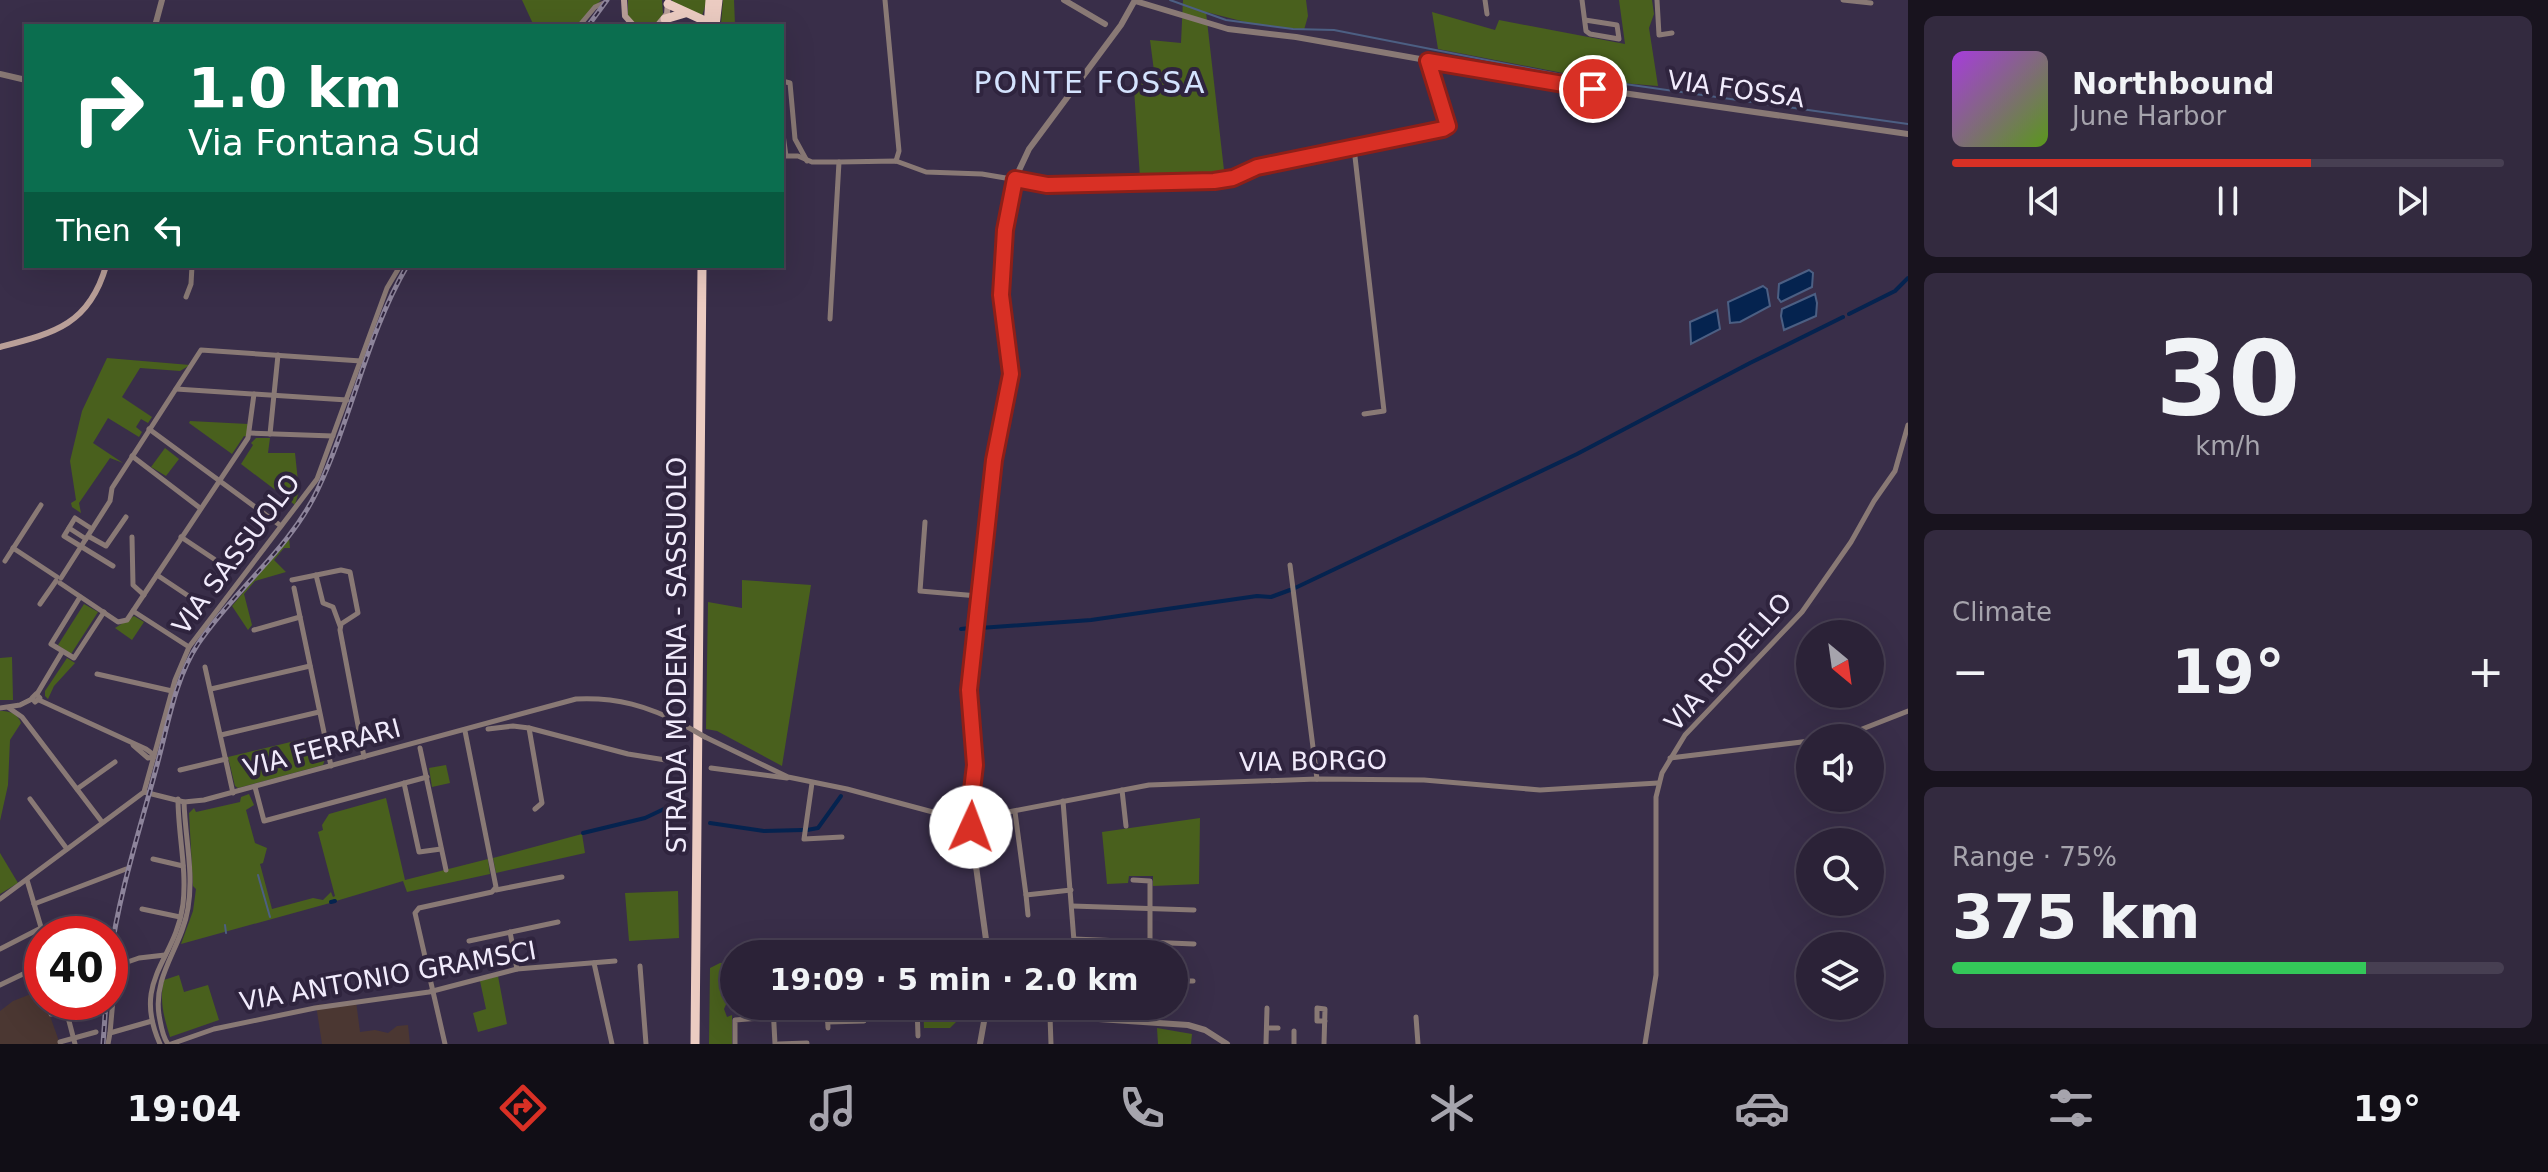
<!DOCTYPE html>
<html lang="en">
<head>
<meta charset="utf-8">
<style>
  :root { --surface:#2b2237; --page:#332a3f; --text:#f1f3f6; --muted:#a6a4ad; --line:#473f52; --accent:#d93025 }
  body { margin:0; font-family:"DejaVu Sans",sans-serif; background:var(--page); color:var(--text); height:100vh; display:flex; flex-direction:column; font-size:30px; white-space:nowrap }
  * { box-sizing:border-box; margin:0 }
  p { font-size:26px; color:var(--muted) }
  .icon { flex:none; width:44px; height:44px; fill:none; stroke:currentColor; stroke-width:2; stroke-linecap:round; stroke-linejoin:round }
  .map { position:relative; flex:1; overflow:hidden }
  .sheet { display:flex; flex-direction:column; gap:16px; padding:16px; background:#18131e; width:640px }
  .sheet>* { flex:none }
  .banner { position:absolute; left:24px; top:24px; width:760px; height:244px; border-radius:0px; box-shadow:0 8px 32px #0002,0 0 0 2px var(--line); background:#0b6e4f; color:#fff; overflow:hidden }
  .needle { width:52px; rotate:151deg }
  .controls { position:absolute; left:1796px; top:620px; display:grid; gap:16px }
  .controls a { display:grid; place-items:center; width:88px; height:88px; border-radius:50%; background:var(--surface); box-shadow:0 8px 32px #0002,0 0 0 2px var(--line); font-size:40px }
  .speed { position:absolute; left:24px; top:916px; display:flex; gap:16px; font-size:40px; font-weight:700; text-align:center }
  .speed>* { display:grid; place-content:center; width:104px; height:104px; border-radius:50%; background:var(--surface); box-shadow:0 8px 32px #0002,0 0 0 2px var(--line); line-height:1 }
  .speed .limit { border:12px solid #d22; background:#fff; color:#111 }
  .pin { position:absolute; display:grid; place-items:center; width:68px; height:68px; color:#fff; margin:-34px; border:4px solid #fff; border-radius:50%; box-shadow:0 2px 8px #0007 }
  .me { position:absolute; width:88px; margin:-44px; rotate:2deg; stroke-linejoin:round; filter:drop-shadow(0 0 6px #0008) }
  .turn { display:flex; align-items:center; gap:28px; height:168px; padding:0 32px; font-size:36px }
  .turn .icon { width:104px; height:104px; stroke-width:2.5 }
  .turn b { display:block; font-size:56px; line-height:68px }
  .then { display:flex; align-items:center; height:76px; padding:0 32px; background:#0003; gap:16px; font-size:30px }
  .big { font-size:60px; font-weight:700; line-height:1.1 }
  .sheet .tile { flex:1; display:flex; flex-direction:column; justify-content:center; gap:12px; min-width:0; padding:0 28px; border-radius:12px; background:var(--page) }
  .sheet .dial { align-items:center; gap:0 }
  .dial b { font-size:104px; line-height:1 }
  .song { display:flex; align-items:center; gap:24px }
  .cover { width:96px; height:96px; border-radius:12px; background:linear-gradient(135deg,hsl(280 70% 55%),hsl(90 70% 35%)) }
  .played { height:8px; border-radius:4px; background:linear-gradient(90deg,var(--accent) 65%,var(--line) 65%) }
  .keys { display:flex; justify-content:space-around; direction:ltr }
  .heat { display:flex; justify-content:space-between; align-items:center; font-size:44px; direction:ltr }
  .charge { height:12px; border-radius:6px; background:linear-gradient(90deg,#34c759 75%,var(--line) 0) }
  .trip { position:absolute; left:720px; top:940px; width:468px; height:80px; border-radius:40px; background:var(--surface); box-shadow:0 8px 32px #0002,0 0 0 2px var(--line); font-weight:700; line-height:80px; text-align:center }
  .tabs { display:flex; height:128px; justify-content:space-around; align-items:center; background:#110e16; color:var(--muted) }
  .tabs .icon { width:56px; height:56px }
  .tabs .active { color:var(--accent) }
  .tabs b { font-size:36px; color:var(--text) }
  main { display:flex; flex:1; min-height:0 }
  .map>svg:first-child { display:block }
</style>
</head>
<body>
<main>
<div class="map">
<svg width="1908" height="1044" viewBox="0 0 1908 1044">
  <rect width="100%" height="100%" fill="#392e49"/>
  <g fill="#4b3732">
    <polygon points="41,990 42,1002 45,1002 60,1044 0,1044 0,1011 13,1001"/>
    <polygon points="356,1001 360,1032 375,1030 388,1033 397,1026 408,1025 410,1044 322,1044 316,1005"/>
  </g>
  <g fill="#49601d">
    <polygon points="522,0 601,0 577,26 534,26"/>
    <path d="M 628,0 L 662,0 L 663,14 C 655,29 638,30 628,16 Z"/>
    <polygon points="672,0 707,0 702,16 673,3"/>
    <polygon points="723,0 734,0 735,25 721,24"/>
    <polygon points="1183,0 1306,0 1308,16 1304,30 1253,24 1206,12 1225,179 1213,181 1140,178 1133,74 1154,71 1150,40 1181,43"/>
    <polygon points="1619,0 1652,0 1654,14 1649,28 1658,86 1610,82 1438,49 1432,12 1495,30 1499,20 1625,44"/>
    <polygon points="107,358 190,365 180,371 140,368 122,397 152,417 148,423 141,419 136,427 142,432 139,437 108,418 93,443 123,463 110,458 79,503 81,513 72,507 71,503 76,500 70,461 82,411"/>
    <polygon points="190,421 248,424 247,437 244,436 232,454 189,423"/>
    <polygon points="256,438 270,438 268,453 295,453 299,491 295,505 241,464 253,445 251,443"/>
    <polygon points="165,448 179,459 166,476 151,467"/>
    <polygon points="289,538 290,548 284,548 274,560 286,572 255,581 244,594 252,625 248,630 232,606"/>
    <polygon points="742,580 811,585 782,766 717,731 706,729 708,602 742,608"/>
    <polygon points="84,604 98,612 71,654 58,645"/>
    <polygon points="134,616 144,622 132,640 115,628"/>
    <polygon points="12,657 13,700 0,700 0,658"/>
    <polygon points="67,658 75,663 54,686 48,699 45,696 45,691"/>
    <path d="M 0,711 C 10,711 17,713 21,723 L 10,740 L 8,785 L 0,821 Z"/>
    <polygon points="320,735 325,759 323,765 238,788 235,786 228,757"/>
    <polygon points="446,765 450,783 432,787 429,768"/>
    <polygon points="249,794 254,805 246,810 255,843 267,848 263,863 260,864 272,909 313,898 323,900 331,892 333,897 335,896 318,832 323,830 322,825 329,814 386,798 405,880 488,859 490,874 407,892 403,881 336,901 334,899 330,903 181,944 193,911 196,889 193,886 189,813 194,808 196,812 240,802 241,797"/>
    <polygon points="1200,818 1199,884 1153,886 1153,876 1129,876 1128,883 1107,884 1102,832"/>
    <polygon points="582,834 585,853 496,873 493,858"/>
    <polygon points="0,853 18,883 0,894"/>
    <polygon points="678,891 679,938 629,941 625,893"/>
    <polygon points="734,962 734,997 728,1000 724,1009 727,1017 732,1015 732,1044 709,1044 710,968 720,963"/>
    <path d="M 179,975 L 184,992 L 208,985 L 219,1020 L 170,1037 C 164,1017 159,1001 164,980 Z"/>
    <polygon points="498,976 507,1024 478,1032 473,1013 486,1009 480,981"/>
    <polygon points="923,1006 961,1006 961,1017 950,1028 924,1028"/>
    <polygon points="1157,1028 1192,1034 1191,1044 1158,1044"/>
  </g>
  <g fill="#05234f" stroke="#4c5f83" stroke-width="2">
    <polygon points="1809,270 1813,273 1812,287 1781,302 1778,298 1779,284"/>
    <polygon points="1763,286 1767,289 1770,306 1740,322 1730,323 1728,302"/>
    <polygon points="1815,294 1817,303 1816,316 1784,330 1781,316 1782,309"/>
    <polygon points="1717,310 1720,329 1691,344 1690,322"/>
  </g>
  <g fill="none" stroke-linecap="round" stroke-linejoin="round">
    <g stroke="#4c5f83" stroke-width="2">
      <polyline points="1170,0 1226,20 1293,29 1334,30 1568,76 1908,124"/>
      <polyline points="258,875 270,917"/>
      <polyline points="225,925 226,933"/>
    </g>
    <g stroke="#05234f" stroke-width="4">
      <polyline points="1849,314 1895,291 1908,278"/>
      <polyline points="1295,588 1577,454 1750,363 1843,317"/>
      <polyline points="980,628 1091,620 1257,596 1271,597 1290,590"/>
      <polyline points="961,629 970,628"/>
      <polyline points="710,823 764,831 802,830"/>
      <polyline points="807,830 818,828 841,796"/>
      <polyline points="583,833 645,818 664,809 669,810"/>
      <polyline points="331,902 335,901"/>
    </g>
    <g stroke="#897975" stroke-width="5">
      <polyline points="885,0 899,151 896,161"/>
      <polyline points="1485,0 1487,14"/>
      <polyline points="1582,0 1586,31 1590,34 1619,39 1617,25 1585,20"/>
      <polyline points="1657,0 1659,35 1672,33"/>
      <polyline points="1843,0 1871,3"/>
      <polyline points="579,26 595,7 604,3"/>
      <polyline points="782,81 790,83 795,139 807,161"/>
      <polyline points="782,127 786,156 798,156 812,162 839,162"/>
      <polyline points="186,297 191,284 192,266"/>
      <polyline points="830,319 839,162 896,161 926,172 982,174 1047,185 1214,181 1233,178 1257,167 1354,148"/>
      <polyline points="176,389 347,400"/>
      <polyline points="1364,414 1384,411 1354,148 1356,144 1443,129 1448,126 1428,61"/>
      <polyline points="149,429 281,526"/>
      <polyline points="250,433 333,436"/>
      <polyline points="270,434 278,355"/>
      <polyline points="132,456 200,508"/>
      <polyline points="925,522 920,591 978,596"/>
      <polyline points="69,528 86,539"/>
      <polyline points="92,529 75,518 64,536 113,566"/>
      <polyline points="88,536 106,546 126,517"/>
      <polyline points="132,537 133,585 144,595"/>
      <polyline points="181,537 214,559"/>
      <polyline points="13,548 57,577"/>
      <polyline points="5,561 41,505"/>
      <polyline points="1290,565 1317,779"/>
      <polyline points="157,575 190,597"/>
      <polyline points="316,575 323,603 333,607 340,626"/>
      <polyline points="61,578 110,501 112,488 201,350 361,361"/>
      <polyline points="292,580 341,570 350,572 358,613 341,624 340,630 364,757"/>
      <polyline points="60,583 118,622 127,620 248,438 254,394"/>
      <polyline points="294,588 331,766"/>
      <polyline points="80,597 51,644 74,658 104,612"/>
      <polyline points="40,604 56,581"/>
      <polyline points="133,611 189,647"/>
      <polyline points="254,630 300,617"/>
      <polyline points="205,667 233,793"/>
      <polyline points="97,674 172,691"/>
      <polyline points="211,689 310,666"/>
      <polygon points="36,694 40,698 35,702 32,698"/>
      <polyline points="37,694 62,652"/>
      <polyline points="39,700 146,749 154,755"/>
      <polyline points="0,708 20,705 32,699"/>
      <polyline points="9,708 22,717 102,822"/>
      <polyline points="529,728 542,803 535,809"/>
      <polyline points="488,729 513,726 529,728 628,754 678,762"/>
      <polyline points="221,735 319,712"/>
      <polyline points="705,737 788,777 847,789 944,815 960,816"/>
      <polyline points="1831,738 1852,733 1908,711"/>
      <polyline points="133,745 148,758 154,757"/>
      <polyline points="420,748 446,870"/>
      <polyline points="1670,758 1810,741"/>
      <polyline points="711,768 787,778"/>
      <polyline points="180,770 226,759"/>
      <polyline points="404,783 419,852 441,849"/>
      <polyline points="812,783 804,839 842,837"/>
      <polyline points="255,787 264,821 427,777"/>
      <polyline points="77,789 115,762"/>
      <polyline points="1122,790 1126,826"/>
      <path d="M 144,792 L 184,802 L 204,800 L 576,699 C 617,697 648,706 684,725"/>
      <polyline points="30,799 67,849"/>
      <polyline points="1063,801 1075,954"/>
      <polyline points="1015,812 1026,895 1071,890"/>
      <polyline points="972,819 1149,785 1317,779 1424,780 1540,790 1658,783"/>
      <polyline points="153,859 183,866"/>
      <polyline points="27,880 43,934"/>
      <polyline points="1133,880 1150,881 1150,954"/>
      <polyline points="496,890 562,877"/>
      <polyline points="1026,895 1028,915"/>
      <polyline points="0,899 144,792 175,680 189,647 317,479 387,288 400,266"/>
      <polyline points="34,904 126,869"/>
      <polyline points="1072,906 1194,910"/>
      <polyline points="142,909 180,917"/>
      <polyline points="510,932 517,969"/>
      <polyline points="69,934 83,928 86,934"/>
      <polyline points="1074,939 1194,944"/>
      <polyline points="469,941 558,922"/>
      <polyline points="0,949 41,928"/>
      <polyline points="594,963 612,1044"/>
      <polyline points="640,966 646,1044"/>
      <polyline points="1174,981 1193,981"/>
      <polyline points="0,985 42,965"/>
      <polyline points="64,1002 75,1044"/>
      <polyline points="773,1006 775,1044"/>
      <polyline points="917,1006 918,1036"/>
      <polyline points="827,1007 857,1006"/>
      <polyline points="827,1007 828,1028"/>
      <polyline points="51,1014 93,1002"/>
      <polyline points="1050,1016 1051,1044"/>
      <polyline points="1416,1017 1418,1044"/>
      <polyline points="1149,1021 1149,1006"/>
      <polyline points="828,1022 864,1021 864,1006"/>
      <polyline points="1267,1028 1278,1028"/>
      <polyline points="110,1033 116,966 139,958 165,955"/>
      <polyline points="60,1042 96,1032"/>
      <polyline points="108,1044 110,1033 152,1021"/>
      <path d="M 160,1044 C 131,979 176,961 183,904 C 187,869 178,834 178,799"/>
      <path d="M 168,1044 C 162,1036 161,1025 159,1015 C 153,974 182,947 188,908 C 194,873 185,837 184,802"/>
      <polyline points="171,1044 214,1029 315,1008 429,992 517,969 615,961"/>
      <polyline points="445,1044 415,913 419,908 492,892 496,887 465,731"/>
      <polyline points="735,1044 735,1020 773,1017"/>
      <polyline points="778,1044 807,1043"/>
      <polyline points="1266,1044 1267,1008"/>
      <polyline points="1294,1044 1294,1031"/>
      <polyline points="1324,1044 1325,1009 1317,1008 1317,1021 1325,1021"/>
      <polyline points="1645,1044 1656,975 1656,797 1662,773 1685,735 1802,612 1851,542 1874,501 1895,471 1908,425"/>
    </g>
    <g stroke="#897975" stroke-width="6">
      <polyline points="1064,0 1105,24"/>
      <polyline points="1135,1 1228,29 1296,37 1567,85 1908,134"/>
      <polyline points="155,26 162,0"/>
      <polyline points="0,74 26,80"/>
      <polyline points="971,817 963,814 957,822 972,837"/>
      <polyline points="988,954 971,830 970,807 975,765 969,690 994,460 1011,374 1001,295 1005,230 1015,179 1029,149 1121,25 1135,0"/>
      <polyline points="994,1012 1188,1025 1205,1030 1227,1044"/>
      <polyline points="987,1017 983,1012 990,1008"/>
      <polyline points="980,1044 985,1016"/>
    </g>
    <g stroke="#b99f98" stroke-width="6">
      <polyline points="624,0 625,16 634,26"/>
      <polyline points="657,26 667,14 668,2"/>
      <path d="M 0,347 C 54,333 89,325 106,266"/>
    </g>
    <g stroke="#ecccc2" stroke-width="9">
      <polyline points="668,4 712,24"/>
      <polyline points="665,19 685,13"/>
      <polyline points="695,1044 702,266"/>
    </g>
    <g stroke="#8d849b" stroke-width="5">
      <g id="rail">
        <polyline points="588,26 607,0"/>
        <path d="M 110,959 C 119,893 140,829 157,765 C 168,725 175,679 198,644 C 234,590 289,550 317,491 C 352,418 366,336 407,266"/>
        <polyline points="103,1044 106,1002"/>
      </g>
    </g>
    <use href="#rail" stroke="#2f243e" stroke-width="2" stroke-dasharray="6" stroke-linecap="butt"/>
    <polyline stroke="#897975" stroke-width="5" points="684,725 705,737"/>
    <g stroke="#ecccc2" stroke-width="9">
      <polyline points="708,26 710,0"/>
      <polyline points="715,26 718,0"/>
    </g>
  </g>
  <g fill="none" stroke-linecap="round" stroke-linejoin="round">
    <g stroke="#8d1f18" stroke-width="20">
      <polyline id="route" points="971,827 970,807 975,765 969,690 994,460 1011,374 1001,295 1005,230 1015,179 1047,185 1214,181 1233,178 1257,167 1443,129 1448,126 1428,61 1593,89"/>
    </g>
    <use href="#route" stroke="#d93025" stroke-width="14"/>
  </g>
  <g text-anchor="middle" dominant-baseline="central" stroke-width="8" stroke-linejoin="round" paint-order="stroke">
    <g font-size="26" fill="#f1ebfc" stroke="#2f243e">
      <text transform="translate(1736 89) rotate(8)">VIA FOSSA</text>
      <text transform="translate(236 554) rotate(-53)">VIA SASSUOLO</text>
      <text transform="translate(677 655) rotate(-90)">STRADA MODENA - SASSUOLO</text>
      <text transform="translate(1728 662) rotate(-48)">VIA RODELLO</text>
      <text transform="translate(322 748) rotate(-15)">VIA FERRARI</text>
      <text transform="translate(1313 761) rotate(-1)">VIA BORGO</text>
      <text transform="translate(388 976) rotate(-10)">VIA ANTONIO GRAMSCI</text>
    </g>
    <g font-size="30" letter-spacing="2" fill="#d4e3fe" stroke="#2f243e">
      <text x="1090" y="82">PONTE FOSSA</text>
    </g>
  </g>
</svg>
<div class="controls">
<a><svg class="needle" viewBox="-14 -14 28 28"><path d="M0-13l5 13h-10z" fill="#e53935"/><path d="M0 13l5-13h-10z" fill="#a6a4ad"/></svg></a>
<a><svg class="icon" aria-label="sound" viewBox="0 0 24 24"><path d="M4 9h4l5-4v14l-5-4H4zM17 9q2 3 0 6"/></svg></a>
<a><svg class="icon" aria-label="search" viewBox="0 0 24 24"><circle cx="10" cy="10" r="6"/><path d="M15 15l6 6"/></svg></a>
<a><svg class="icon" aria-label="layers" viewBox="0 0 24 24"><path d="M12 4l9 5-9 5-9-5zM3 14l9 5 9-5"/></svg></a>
</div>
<div class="speed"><div class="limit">40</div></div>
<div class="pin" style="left:1593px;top:89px;background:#d93025"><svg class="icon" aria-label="arrive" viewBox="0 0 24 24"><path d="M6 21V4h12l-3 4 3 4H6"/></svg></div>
<svg class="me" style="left:971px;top:827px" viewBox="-20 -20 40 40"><circle r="19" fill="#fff"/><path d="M0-13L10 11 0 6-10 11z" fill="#d93025"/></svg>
<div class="trip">19:09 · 5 min · 2.0 km</div>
<div class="banner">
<div class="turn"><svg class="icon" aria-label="right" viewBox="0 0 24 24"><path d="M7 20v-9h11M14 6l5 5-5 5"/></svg><div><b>1.0 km</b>Via Fontana Sud</div></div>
<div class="then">Then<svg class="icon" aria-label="left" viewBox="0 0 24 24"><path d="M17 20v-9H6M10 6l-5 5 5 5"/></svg></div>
</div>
</div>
<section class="sheet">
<div class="tile">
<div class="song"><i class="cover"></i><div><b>Northbound</b><p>June Harbor</p></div></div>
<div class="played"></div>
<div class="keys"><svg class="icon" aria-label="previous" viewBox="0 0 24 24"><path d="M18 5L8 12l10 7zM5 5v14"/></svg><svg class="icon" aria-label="pause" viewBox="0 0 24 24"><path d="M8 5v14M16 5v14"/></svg><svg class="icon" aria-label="next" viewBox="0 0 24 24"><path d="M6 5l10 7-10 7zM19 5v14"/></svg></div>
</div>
<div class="tile dial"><b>30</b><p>km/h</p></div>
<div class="tile"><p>Climate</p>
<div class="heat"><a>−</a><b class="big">19°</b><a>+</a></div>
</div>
<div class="tile"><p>Range · 75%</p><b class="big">375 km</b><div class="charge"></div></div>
</section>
</main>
<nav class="tabs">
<b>19:04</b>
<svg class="icon active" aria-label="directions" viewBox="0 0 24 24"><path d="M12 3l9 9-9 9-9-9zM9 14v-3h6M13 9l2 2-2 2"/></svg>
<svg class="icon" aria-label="music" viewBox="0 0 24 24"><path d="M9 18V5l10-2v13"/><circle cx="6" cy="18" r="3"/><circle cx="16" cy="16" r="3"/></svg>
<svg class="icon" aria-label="phone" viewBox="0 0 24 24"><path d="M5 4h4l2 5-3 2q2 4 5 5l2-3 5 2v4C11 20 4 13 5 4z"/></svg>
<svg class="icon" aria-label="climate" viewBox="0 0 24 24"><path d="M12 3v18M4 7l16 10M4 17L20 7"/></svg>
<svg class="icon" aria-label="car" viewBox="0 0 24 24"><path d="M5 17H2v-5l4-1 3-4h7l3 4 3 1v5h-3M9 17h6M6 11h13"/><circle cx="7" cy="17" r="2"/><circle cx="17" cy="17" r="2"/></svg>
<svg class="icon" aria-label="filters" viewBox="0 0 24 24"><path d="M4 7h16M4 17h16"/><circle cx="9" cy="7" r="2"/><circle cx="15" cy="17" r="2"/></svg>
<b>19°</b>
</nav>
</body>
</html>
